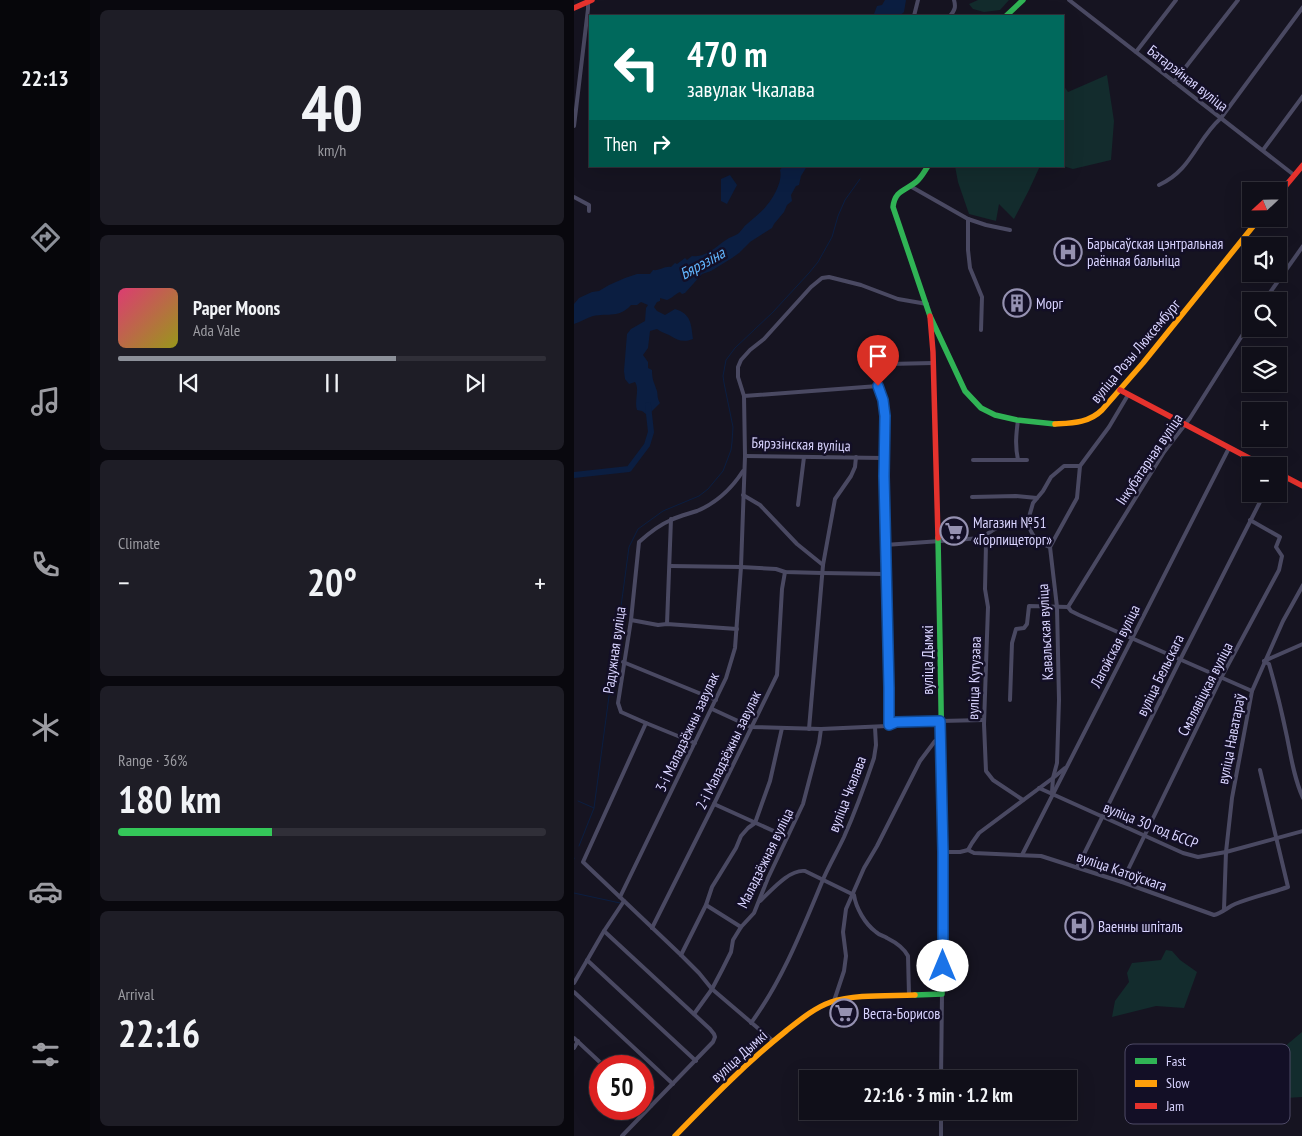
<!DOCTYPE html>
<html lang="en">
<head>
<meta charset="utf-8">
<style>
  :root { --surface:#100f19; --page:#1e1d26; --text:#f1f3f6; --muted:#9c9ca2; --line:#302f38; --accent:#8c9099 }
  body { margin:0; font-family:"PT Sans Narrow",sans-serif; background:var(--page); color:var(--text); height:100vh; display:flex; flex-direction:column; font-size:19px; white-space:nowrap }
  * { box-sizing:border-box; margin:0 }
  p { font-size:16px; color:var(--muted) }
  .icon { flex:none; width:28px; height:28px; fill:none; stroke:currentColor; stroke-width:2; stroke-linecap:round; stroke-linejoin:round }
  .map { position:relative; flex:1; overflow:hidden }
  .panel { display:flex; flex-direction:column; gap:10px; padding:10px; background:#09080e; width:484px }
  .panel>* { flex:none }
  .banner { position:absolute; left:15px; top:15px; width:475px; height:152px; border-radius:0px; box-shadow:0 5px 20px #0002,0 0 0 1px var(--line); background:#00695c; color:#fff; overflow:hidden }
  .needle { width:32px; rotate:248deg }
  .buttons { position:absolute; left:668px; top:182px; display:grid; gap:10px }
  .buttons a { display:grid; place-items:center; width:45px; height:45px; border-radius:0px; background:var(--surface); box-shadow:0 5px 20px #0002,0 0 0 1px var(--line); font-size:25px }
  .speed { position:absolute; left:15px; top:1055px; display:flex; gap:10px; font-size:25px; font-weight:700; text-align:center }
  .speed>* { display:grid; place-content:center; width:65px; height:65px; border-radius:50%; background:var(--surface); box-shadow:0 5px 20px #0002,0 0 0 1px var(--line); line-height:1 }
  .speed .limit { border:8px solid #d22; background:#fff; color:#111 }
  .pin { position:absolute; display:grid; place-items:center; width:42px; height:42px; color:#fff; margin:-51px -21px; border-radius:50% 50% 50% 0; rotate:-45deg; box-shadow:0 0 5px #0007 }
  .pin .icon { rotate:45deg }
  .me { position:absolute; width:55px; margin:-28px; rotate:0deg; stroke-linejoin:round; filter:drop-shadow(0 0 4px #0008) }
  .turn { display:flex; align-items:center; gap:18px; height:105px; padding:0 15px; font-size:22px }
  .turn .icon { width:65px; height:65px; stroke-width:2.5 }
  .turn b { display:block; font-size:35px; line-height:42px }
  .then { display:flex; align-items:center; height:48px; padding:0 15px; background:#0003; gap:10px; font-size:19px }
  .big { font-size:38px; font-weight:700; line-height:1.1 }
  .panel .card { flex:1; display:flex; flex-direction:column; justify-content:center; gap:8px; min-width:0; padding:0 18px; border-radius:8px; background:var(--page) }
  .panel .dial { align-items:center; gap:0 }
  .dial b { font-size:65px; line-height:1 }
  .song { display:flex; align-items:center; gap:15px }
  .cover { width:60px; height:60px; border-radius:8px; background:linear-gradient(135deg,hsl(340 70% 55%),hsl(60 70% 35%)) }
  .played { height:5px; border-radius:2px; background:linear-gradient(90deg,var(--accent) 65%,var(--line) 65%) }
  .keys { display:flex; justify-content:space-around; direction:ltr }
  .heat { display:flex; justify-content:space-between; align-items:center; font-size:28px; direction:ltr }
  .charge { height:8px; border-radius:4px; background:linear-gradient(90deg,#34c759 36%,var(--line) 0) }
  .trip { position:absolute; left:225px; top:1070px; width:278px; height:50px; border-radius:0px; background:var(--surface); box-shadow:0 5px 20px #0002,0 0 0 1px var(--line); font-weight:700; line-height:50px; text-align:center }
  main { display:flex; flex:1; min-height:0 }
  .tab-bar { display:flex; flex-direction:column; width:90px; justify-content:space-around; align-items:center; background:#06060a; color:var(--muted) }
  .tab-bar .icon { width:35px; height:35px }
  .tab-bar .active { color:var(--accent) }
  .tab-bar b { font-size:22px; color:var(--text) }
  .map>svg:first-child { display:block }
</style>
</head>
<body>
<main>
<nav class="tab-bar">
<b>22:13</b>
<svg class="icon active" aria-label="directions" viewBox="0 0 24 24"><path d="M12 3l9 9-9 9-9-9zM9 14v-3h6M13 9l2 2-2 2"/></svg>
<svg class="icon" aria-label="music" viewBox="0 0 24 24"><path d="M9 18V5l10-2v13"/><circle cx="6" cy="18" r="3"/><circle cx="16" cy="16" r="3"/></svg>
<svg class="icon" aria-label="phone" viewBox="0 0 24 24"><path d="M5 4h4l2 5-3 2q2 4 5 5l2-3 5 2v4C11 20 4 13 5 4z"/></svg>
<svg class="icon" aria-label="climate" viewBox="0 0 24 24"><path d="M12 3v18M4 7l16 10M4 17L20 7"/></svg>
<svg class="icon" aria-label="car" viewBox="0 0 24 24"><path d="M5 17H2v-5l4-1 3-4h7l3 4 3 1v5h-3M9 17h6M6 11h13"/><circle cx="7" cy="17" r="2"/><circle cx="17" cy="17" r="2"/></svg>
<svg class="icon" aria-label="filters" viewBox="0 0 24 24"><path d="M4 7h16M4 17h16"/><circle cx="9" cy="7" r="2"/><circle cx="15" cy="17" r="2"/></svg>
</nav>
<section class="panel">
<div class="card dial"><b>40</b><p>km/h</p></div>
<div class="card">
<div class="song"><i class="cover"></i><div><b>Paper Moons</b><p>Ada Vale</p></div></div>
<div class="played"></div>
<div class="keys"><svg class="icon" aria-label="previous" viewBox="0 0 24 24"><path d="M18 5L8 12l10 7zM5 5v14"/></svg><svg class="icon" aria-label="pause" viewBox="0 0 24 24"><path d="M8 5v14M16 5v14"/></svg><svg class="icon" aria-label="next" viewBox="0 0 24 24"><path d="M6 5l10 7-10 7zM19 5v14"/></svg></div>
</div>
<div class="card"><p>Climate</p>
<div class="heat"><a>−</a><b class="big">20°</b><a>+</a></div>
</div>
<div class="card"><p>Range · 36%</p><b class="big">180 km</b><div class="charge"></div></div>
<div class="card"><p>Arrival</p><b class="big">22:16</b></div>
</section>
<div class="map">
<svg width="729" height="1136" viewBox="0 0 729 1136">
  <rect width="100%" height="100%" fill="#161421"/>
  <g fill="#132c2d">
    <polygon points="404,0 435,0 426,10 410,12 399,9 395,4"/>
    <polygon points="533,75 540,121 537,160 499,169 489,166 489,85 494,92"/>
    <polygon points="381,166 466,166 455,190 440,219 425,204 422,221 395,214 384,182"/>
    <polygon points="592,950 598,951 606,960 623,972 610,1008 582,1006 538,1017 541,1001 555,982 553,973 558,963 587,960"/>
    <polygon points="728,1032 728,1097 682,1100 672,1080 673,1060 703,1053"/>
  </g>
  <g fill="#0b1e41">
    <polygon points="311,0 332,0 330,12 325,16 297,16 300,14 303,6 308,5"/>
    <path d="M 209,166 L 233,166 L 227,176 L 225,185 L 222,186 L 217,195 L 218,201 L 213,205 L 210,212 L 200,224 L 198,228 L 176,242 L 165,253 L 158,258 L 137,271 L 128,274 L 111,293 L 108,294 L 106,292 C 100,295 98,298 93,300 L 86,298 L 86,301 L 83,302 L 80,307 L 83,311 L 91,315 L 101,309 C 117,314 117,323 119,339 C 109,343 103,340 95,335 C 91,333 87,332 83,329 L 76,331 L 74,348 L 69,355 L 74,362 L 74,368 L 78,370 C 78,380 80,382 83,391 C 84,396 83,398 86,403 L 76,413 L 72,414 L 68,411 L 63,410 C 60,401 66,389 61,382 L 55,384 L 51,379 L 50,371 L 53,334 L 57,329 L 71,321 L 72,308 L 74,305 L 67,302 L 63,305 L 57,305 C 46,318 34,313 19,316 C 13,318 6,322 0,324 L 0,304 L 5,298 L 18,292 L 25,291 L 35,285 L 51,278 L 63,274 L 76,274 L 79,270 C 86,271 90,266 97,267 L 101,263 L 103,264 L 111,258 L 113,260 L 118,256 C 133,258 143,245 155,238 C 159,236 163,235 165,233 C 168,230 170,226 173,224 C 179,218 188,212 193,205 C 200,197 209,180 206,170 Z"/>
    <polygon points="156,175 163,185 153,204 147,201 147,179"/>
  </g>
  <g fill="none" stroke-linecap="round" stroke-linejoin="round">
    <g stroke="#0b1e41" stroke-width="1">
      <polyline points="4,801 20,808 5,846"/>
      <polyline points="20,808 55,547 64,529 89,511 125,496 134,489 149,471 157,450 158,442 159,427 150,383 149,376 152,360 161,348 199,312 235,273 244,262 258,237 264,216 271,200 286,179"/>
      <polyline points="0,859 0,858"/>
      <polyline points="0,893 46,903"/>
    </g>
    <polyline stroke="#0b1e41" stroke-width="6" points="0,475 55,469 73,445 77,432 74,405"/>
    <g stroke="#4a4962" stroke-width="4">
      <polyline points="495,0 720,175"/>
      <polyline points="340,16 344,0"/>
      <path d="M 376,16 C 381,10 382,7 380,0"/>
      <polyline points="562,52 602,0"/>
      <polyline points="600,82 664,0"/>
      <polyline points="0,126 14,9 14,2"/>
      <polyline points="689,150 729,96"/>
      <path d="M 585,185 C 618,170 622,140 647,118 L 729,7"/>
      <polyline points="336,186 394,219 412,225 436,230"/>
      <polyline points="0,197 15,205 15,211"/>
      <polyline points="394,219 394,250 396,268 408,297 407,330"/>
      <polyline points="690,301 729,246"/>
      <polyline points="170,396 304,386"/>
      <path d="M 444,420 C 442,435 441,446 444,460"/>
      <polyline points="171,456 309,458"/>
      <polyline points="399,460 453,460"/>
      <path d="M 169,471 C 158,488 142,503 123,511 C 114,514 105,516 97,520 C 85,525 75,533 65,542 L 57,620 L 44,703 L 47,712 L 72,723 L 9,862 L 107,955 L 125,973 L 138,989 L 199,1041"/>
      <polyline points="169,495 186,505 223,544 249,565"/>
      <polyline points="398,497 442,496 463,498"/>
      <polyline points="224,505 230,457"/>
      <polyline points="408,538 412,544 411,589 414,607 410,724 412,771 419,780 449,800"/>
      <path d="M 311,545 L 408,538 C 422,526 435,522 453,521"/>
      <path d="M 476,547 C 462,543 457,534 453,521 L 455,517 L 459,503 L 469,491 L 477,477 L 490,466 L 506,466"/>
      <polyline points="96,566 167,567 202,569 211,572 248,573 311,574"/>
      <polyline points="494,607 590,452 616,418 676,323"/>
      <polyline points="57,620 84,625 93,624 163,629"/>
      <polyline points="93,624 97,519"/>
      <path d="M 690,661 L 695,664 C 702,688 708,712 713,737 C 717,757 720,778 729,798"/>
      <polyline points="690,661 729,644"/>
      <polyline points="49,662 142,700"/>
      <polyline points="436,700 438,643 442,629 450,628 453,624 455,606 494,607 497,611 505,615 678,691"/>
      <polyline points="138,709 177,727 247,729 313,726 322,722 410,720"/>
      <polyline points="72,723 121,743"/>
      <polyline points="315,725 315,688 311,545 309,458 311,416 309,400 304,386 306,369 314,364 359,363"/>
      <polyline points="235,729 249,565 261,499 277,476 281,467 282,457"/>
      <polyline points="465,788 609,853 624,857 652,852 729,831"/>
      <polyline points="478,792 479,778 491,768"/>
      <polyline points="140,804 213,837"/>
      <polyline points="394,850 398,843 405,833 479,778 483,763 485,700 483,607 476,547 503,498 506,466 535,427 554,395"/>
      <path d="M 369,852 L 386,852 L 394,850 L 400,853 L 467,856 L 548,882 L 640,915 C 648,913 654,907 661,904 C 678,897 697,893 714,887 L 686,770"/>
      <polyline points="448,855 655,448"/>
      <polyline points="503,867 507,860 606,660 690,494"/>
      <polyline points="548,882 647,678 705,570 708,556 702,547 706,537 676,520"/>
      <polyline points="46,897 152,678 161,648 167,567 171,456 170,396 164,377 164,367 167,360 176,350 190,339 237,287 248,278 255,277 287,285 324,299 353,304"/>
      <path d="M 186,901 C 197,891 215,869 231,871 L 280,895 C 282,908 291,924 302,932 C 305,935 310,936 313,938 C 321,942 330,948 334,956 L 335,995"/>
      <polyline points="132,905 167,927"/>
      <polyline points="650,909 652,852 658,798 678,691 709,621 729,585"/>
      <polyline points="78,928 140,804 203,675 208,589 211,572"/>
      <polyline points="30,931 136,1029 140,1034 141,1037 139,1042 48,1136"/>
      <polyline points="107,955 132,905 138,887 162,848 167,836 174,828 181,823 196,781 208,728"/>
      <polyline points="13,960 122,1061"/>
      <polyline points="0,983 30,931 50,901"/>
      <polyline points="0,992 99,1084"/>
      <polyline points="260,1001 270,971 272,956 269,932 272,909 290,868 303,846 346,761 361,741 366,739"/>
      <polyline points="120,1014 138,989 148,970 157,952 159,940 167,927 180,913 194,878 229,804 245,743 247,729"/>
      <path d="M 177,1023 C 208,981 228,930 248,882 C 254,867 263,852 270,837 C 281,812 291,785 300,758 L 302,745 L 301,727"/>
      <polyline points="0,1038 30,1066"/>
      <polyline points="0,1048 4,1041"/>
      <polyline points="367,1079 368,994"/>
      <polyline points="69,1099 77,1106"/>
      <polyline points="367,1136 367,1111"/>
    </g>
    <g stroke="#30b455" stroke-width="5.5">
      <polyline points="432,16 449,0"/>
      <path d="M 354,166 C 350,172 347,178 342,182 C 331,191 321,190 319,207 L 356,316 L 391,391 L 407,408 L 421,415 L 443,420 L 481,424"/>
      <path d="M 341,995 L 368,994 C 370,842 367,690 364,538"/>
    </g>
    <g stroke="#ff9f0a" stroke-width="5.5">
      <path d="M 481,424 C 498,423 515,423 528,410 L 569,363 L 685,219"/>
      <path d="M 101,1136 C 137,1099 172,1063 212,1031 C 226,1020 240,1008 257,1002 C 281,994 315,996 341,995"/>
    </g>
    <g stroke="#e5322d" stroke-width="5.5">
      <polyline points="0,8 18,0"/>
      <polyline points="704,195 729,165"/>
      <polyline points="356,316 359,352 364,538"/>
      <polyline points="546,390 690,466"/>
      <polyline points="704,473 729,486"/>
    </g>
  </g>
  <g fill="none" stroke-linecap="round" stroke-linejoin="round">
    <g stroke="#114b97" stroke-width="12">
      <polyline id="route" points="304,386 309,400 311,416 310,476 315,688 315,725 322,722 366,721 369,852 369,966"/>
    </g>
    <use href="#route" stroke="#1a73e8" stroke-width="9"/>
  </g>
  <defs>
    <g id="hospital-ring" transform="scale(1.4375)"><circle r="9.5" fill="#130f26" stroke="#9591b1" stroke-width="1.5"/><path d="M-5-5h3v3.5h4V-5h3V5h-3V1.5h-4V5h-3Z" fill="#9591b1"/></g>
    <g id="building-ring" transform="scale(1.4375)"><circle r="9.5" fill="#130f26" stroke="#9591b1" stroke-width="1.5"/><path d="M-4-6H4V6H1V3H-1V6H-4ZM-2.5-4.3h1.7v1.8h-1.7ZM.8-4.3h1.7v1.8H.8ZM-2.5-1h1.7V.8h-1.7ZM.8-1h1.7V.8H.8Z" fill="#9591b1"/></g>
    <g id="supermarket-ring" transform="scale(1.4375)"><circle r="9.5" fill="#130f26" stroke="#9591b1" stroke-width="1.5"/><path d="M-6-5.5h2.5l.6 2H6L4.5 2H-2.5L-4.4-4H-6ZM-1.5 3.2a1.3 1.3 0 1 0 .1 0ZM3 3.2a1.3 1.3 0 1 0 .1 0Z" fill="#9591b1"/></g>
  </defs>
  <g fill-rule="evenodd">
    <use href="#hospital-ring" x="494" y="252"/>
    <use href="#building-ring" x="443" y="303"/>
    <use href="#supermarket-ring" x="380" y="531"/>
    <use href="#hospital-ring" x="505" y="926"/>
    <use href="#supermarket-ring" x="270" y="1013"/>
  </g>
  <g text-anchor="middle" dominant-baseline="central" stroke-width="5" stroke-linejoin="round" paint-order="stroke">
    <g font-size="15" fill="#d9d4ff" stroke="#130f26">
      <text transform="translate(614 78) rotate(38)">Батарэйная вуліца</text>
      <text transform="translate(561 351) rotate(-50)">вуліца Розы Люксембург</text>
      <text transform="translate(227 444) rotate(2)">Бярэзінская вуліца</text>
      <text transform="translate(575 459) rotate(-56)">Інкубатарная вуліца</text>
      <text transform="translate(471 632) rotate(-93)">Кавальская вуліца</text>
      <text transform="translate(541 646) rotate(-63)">Лагойская вуліца</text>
      <text transform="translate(40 650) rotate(-82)">Радужная вуліца</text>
      <text transform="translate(353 660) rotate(-90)">вуліца Дымкі</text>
      <text transform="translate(586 675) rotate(-64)">вуліца Бельскага</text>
      <text transform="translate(400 678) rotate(-88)">вуліца Кутузава</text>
      <text transform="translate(631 689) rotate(-63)">Смалявіцкая вуліца</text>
      <text transform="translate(113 732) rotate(-65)">3-і Маладзёжны завулак</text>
      <text transform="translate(657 739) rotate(-79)">вуліца Наватараў</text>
      <text transform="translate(154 750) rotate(-64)">2-і Маладзёжны завулак</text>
      <text transform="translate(273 794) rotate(-69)">вуліца Чкалава</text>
      <text transform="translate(577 825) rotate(22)">вуліца 30 год БССР</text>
      <text transform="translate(191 858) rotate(-64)">Маладзёжная вуліца</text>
      <text transform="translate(548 871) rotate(19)">вуліца Катоўскага</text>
      <text transform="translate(165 1056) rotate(-42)">вуліца Дымкі</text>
    </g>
    <g font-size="15" fill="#d9d4ff" stroke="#130f26" text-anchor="start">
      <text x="513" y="243">Барысаўская цэнтральная<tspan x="513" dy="17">раённая бальніца</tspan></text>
      <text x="462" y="303">Морг</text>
      <text x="399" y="522">Магазин №51<tspan x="399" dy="17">«Горпищеторг»</tspan></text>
      <text x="524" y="926">Ваенны шпіталь</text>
      <text x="289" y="1013">Веста-Борисов</text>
    </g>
    <g font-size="16" font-style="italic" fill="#62b6ff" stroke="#130f26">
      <text transform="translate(128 263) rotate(-29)">Бярэзіна</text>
    </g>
  </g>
  <rect x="551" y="1044" width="165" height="80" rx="8" fill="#130f26" stroke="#4e4a67" stroke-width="1"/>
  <rect x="561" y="1058" width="22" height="6" fill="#30b455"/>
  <rect x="561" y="1080" width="22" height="7" fill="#ff9f0a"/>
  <rect x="561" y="1103" width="22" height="6" fill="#e5322d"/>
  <g font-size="14" fill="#d9d4ff">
    <text x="592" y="1066">Fast</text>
    <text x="592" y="1088">Slow</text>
    <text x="592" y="1111">Jam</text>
  </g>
</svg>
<div class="buttons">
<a><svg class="needle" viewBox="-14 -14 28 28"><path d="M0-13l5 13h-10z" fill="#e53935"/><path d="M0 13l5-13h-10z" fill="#9c9ca2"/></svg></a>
<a><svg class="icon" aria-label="sound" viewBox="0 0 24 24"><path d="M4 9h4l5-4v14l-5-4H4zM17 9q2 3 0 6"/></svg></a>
<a><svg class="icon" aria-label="search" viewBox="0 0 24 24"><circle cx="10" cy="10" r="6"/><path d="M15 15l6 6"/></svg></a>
<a><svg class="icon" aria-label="layers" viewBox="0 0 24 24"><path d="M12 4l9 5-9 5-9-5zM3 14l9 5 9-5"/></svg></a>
<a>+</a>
<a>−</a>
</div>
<div class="speed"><div class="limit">50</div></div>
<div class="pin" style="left:304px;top:386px;background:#d93025"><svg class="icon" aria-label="arrive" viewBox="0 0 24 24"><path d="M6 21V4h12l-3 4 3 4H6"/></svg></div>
<svg class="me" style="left:369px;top:966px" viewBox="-20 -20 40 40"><circle r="19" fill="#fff"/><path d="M0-13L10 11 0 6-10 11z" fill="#1a73e8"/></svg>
<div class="trip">22:16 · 3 min · 1.2 km</div>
<div class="banner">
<div class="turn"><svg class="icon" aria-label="left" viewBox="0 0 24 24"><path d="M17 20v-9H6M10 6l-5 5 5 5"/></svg><div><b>470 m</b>завулак Чкалава</div></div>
<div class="then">Then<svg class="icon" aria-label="right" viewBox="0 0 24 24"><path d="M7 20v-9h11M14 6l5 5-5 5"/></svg></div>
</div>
</div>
</main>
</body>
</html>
